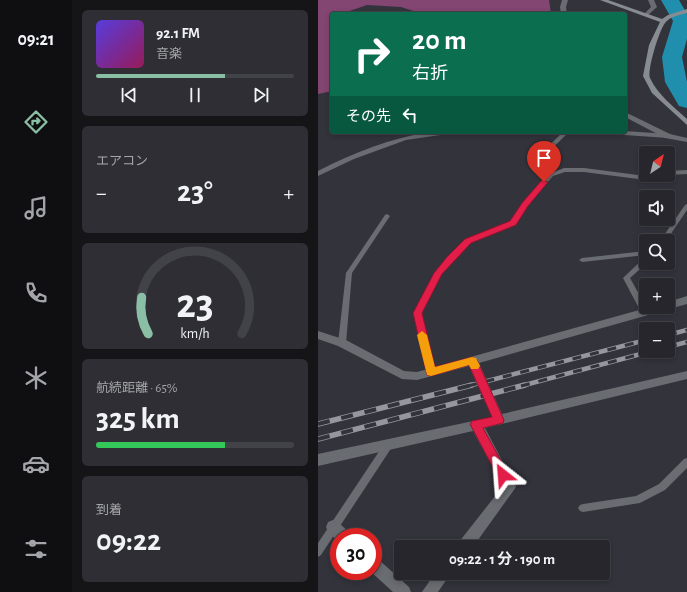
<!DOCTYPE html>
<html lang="ja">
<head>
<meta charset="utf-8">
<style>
  :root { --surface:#26262c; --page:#2e2e34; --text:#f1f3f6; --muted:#a4a5a9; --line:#424348; --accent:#8abfa5 }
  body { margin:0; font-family:"Alegreya Sans","Noto Sans JP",sans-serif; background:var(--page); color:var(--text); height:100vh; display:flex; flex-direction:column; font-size:15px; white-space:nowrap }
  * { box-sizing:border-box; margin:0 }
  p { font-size:13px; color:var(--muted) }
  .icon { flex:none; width:22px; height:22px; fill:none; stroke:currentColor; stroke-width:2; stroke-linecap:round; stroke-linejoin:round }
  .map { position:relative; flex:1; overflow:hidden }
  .panel { display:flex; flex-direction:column; gap:10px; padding:10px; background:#151518; width:246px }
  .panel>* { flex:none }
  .hud { position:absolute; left:12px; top:12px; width:297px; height:122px; border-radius:4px; box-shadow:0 2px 6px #0003,0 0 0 1px var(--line); background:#0b6e4f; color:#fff; overflow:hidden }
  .needle { width:26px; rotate:35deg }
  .controls { position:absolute; left:321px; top:146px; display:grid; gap:8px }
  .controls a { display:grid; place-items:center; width:36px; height:36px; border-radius:4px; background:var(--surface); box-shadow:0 2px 6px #0003,0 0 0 1px var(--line); font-size:20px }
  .speed { position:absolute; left:12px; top:528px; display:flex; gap:8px; font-size:20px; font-weight:700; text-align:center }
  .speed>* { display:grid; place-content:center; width:52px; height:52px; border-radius:50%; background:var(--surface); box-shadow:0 2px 6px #0003,0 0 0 1px var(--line); line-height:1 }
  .speed .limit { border:6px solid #d22; background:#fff; color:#111 }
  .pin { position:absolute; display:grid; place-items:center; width:34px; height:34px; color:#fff; margin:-41px -17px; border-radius:50% 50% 50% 0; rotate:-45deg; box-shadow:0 0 4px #0007 }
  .pin .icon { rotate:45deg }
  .me { position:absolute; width:44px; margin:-22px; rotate:332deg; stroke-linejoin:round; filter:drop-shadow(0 0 3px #0008) }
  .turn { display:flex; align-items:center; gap:14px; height:84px; padding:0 16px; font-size:18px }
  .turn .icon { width:52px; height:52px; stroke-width:2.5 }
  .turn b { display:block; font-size:28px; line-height:34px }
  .then { display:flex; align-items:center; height:38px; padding:0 16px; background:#0003; gap:8px; font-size:15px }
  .big { font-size:30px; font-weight:700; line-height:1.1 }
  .panel .widget { flex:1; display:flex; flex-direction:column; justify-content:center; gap:6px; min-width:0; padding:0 14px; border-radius:6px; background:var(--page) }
  .panel .dial { align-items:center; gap:0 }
  .dial svg { height:104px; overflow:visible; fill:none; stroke:var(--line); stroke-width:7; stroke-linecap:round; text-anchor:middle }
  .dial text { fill:var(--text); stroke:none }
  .song { display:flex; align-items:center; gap:12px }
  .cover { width:48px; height:48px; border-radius:6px; background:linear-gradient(135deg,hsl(250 70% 55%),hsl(330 70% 35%)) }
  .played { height:4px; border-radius:2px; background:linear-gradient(90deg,var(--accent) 65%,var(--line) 65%) }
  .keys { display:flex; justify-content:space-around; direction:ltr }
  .heat { display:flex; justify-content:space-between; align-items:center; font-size:22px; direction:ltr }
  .charge { height:6px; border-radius:3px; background:linear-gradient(90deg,#34c759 65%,var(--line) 0) }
  .trip { position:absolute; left:76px; top:540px; width:216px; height:40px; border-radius:4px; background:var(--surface); box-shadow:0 2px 6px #0003,0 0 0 1px var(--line); font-weight:700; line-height:40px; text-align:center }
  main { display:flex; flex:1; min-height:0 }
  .menu { display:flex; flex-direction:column; width:72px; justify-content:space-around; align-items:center; background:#0f0f12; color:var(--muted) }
  .menu .icon { width:28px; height:28px }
  .menu .on { color:var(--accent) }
  .menu b { font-size:18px; color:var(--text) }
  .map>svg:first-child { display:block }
</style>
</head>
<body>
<main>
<nav class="menu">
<b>09:21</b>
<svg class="icon on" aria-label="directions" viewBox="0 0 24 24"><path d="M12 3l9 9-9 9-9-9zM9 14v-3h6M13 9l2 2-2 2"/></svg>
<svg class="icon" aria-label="music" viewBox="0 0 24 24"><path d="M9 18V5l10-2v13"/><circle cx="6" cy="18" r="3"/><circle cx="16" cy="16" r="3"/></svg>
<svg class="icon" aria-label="phone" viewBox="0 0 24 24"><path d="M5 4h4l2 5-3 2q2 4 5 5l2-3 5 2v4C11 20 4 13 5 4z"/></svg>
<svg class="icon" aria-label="climate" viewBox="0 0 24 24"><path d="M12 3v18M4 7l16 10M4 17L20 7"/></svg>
<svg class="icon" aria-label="car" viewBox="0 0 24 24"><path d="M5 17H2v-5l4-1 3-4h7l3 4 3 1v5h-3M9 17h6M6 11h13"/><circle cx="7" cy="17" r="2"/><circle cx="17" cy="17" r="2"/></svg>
<svg class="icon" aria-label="filters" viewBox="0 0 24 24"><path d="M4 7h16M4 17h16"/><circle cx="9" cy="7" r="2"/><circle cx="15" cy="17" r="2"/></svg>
</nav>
<section class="panel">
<div class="widget">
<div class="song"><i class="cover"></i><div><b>92.1 FM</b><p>音楽</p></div></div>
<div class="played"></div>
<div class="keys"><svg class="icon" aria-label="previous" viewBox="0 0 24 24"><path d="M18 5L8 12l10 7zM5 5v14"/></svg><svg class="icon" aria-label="pause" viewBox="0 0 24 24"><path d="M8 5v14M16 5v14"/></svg><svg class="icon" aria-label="next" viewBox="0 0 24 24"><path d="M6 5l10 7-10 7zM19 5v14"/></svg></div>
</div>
<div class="widget"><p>エアコン</p>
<div class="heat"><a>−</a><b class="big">23°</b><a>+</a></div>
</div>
<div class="widget dial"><svg viewBox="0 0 100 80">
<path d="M14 69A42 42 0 1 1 86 69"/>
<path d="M14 69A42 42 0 0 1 9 41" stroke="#8abfa5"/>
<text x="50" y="56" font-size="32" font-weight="700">23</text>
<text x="50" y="72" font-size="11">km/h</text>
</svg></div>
<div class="widget"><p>航続距離 · 65%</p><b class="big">325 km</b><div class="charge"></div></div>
<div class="widget"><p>到着</p><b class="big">09:22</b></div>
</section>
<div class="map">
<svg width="369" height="592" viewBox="0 0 369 592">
  <rect width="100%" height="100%" fill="#32333b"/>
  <polygon fill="#834572" points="0,0 231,0 233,14 105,14 83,7 49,5 23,14 14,14 14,91 0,94"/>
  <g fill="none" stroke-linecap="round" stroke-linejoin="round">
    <polygon fill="#1f8fad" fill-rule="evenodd" points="343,0 361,0 369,14 369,39 364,57 369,82 369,108 361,106 347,82 344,57 355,21"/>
    <g fill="#696c70" fill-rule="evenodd">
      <polygon points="307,131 350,134 353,136 350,138 292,134 289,132"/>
      <polygon points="245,132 251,132 219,163 215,163 215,161"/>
      <polygon points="246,168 266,168 320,175 347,175 344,177 320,179 266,172 247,172 235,176 209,206 197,224 152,242 123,274 104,313 117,372 116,374 113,375 110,374 96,313 118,271 148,240 193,222 205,204 231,174"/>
      <polygon points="369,170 369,174 350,175 350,171"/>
      <polygon points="369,204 369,210 348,241 342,241 367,205"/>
      <polygon points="69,214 72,216 34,273 28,343 27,345 21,345 20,343 28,273 67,215"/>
      <polygon points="328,251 328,255 264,262 261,260 264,258"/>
      <polygon points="326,258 328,258 329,263 312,278 331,312 327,315 324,314 305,278"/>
      <polygon points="71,440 74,441 75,444 74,447 3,555 0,557 0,543 68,441"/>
      <polygon points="369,458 369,468 347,490 322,503 265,512 262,511 260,508 262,505 265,504 318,496 341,484 366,459"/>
    </g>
    <g fill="#696c70" fill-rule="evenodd">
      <polygon points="244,0 250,0 248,7 249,14 243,14 242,7"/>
      <polygon points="330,0 336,0 339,7 329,16 326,14 333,7"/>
      <polygon points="307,112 352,134 369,138 369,142 347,138 307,117"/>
      <path d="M 113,132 L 133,132 L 129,134 L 88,140 L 36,159 L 0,176 L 0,171 C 37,152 72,138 113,132 Z"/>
      <polygon points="369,296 369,304 161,363 184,414 369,371 369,379 167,428 198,487 155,547 139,547 141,542 185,486 155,431 0,466 0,454 174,417 151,366 99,380 84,379 20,346 0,339 0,331 28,340 86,371 99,372 332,307 350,307 350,302"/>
      <path d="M 15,520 C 22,523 30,530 33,537 L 21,537 L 21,542 L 10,532 L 8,527 L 10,522 Z"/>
      <polygon points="55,557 60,559 91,587 93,592 75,592 52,571 55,571"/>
      <polygon points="117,573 133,573 120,592 104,592"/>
    </g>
    <path fill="#878c91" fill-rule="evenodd" d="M 282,0 L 290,0 L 344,19 L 350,15 L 369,9 L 369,13 C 362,15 352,16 347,23 C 341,31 329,70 332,78 C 340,95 356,107 369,119 L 369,125 L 334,93 L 325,76 L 331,45 L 342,22 Z"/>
    <g stroke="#96979e" stroke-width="4.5">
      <g id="rail-far1">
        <polyline points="350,335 369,330"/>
        <polyline points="350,347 369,342"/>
        <polyline points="150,386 328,340"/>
        <polyline points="203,386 334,351"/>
      </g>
    </g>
    <g stroke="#96979e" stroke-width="5.5">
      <g id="rail">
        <polyline points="0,424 154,385"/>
        <polyline points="0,439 207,385"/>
      </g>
    </g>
    <use href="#rail-far1" stroke="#32333b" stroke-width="3" stroke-dasharray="9" stroke-linecap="butt"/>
    <use href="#rail" stroke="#32333b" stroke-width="4" stroke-dasharray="12" stroke-linecap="butt"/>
  </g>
  <polygon fill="#e11d48" stroke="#92132f" points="224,180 230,182 210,206 198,225 153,243 124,274 104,313 117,367 154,357 159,360 186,420 185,423 165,428 191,475 189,479 185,480 181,479 152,424 154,421 174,417 151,365 113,376 109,375 95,313 116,273 129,257 147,239 192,221 204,203"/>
  <polygon fill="#f59e0b" points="104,331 109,335 117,367 154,357 158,358 162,366 160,369 153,369 151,365 113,376 109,375 99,335"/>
</svg>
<div class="controls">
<a><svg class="needle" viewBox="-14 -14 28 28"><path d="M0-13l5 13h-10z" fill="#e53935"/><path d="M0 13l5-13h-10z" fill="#a4a5a9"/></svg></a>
<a><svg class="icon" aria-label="sound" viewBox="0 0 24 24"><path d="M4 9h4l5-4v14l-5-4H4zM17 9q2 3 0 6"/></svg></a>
<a><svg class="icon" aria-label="search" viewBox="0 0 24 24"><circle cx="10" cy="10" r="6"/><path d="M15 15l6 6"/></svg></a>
<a>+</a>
<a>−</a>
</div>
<div class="speed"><div class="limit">30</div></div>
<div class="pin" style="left:226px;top:182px;background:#d93025"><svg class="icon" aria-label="arrive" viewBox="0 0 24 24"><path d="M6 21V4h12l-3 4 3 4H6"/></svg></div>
<svg class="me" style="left:185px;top:475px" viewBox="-20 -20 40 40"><path d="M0-17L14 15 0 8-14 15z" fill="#e11d48" stroke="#fff" stroke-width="4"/></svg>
<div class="trip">09:22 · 1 分 · 190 m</div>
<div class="hud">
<div class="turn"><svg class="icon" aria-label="right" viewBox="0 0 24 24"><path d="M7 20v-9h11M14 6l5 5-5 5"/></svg><div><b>20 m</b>右折</div></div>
<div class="then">その先<svg class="icon" aria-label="left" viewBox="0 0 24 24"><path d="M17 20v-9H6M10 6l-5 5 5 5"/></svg></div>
</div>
</div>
</main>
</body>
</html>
